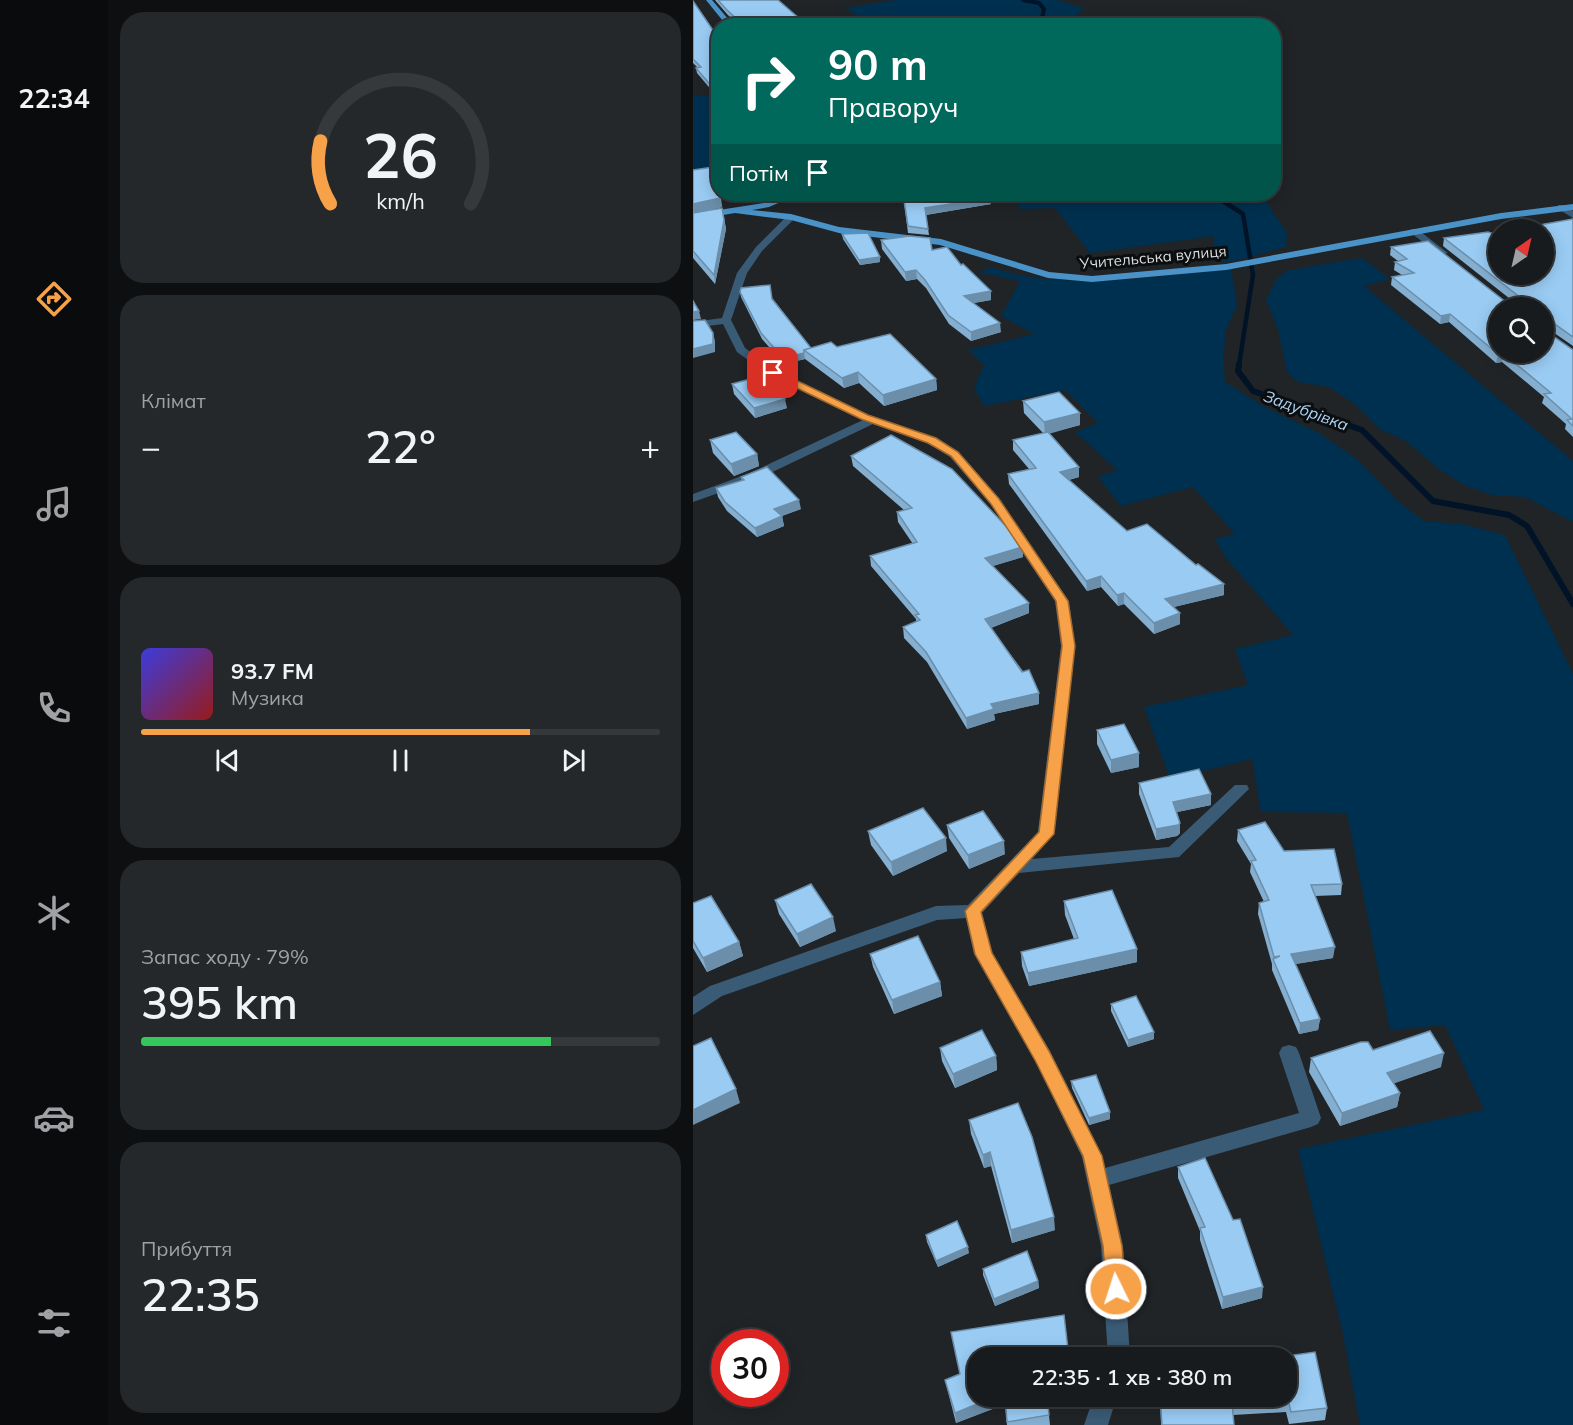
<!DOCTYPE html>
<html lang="uk">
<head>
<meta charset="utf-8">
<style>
  :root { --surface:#181b1d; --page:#25282a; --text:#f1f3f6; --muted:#9fa1a4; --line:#36393b; --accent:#f7a149 }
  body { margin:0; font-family:Mulish,sans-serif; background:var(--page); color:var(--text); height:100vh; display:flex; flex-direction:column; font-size:22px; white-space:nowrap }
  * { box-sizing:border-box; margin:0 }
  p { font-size:20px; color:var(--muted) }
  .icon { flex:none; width:33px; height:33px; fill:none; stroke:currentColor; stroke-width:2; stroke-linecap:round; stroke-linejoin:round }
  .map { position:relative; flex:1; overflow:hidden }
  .drawer { display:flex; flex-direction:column; gap:12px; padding:12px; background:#0d0f10; width:585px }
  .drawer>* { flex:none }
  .banner { position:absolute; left:18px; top:18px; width:570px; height:183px; border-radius:24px; box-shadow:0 3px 15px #0003,0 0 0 2px var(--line); background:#00695c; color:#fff; overflow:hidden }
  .needle { width:39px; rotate:34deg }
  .tools { position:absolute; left:795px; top:219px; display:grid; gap:12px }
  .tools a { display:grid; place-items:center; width:66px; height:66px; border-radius:50%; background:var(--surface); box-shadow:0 3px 15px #0003,0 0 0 2px var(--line); font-size:30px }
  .speed { position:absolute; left:18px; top:1329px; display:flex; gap:12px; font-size:30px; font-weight:700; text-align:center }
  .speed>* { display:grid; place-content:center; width:78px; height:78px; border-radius:50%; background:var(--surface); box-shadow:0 3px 15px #0003,0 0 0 2px var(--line); line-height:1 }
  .speed .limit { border:9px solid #d22; background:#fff; color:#111 }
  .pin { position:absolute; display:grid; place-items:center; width:51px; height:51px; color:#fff; margin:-26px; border-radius:12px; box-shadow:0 3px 9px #0006 }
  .me { position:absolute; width:66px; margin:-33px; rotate:356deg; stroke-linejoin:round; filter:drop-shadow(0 0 4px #0008) }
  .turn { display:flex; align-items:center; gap:21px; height:126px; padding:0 18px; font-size:27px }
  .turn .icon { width:78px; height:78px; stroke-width:2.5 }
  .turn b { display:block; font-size:42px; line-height:51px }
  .then { display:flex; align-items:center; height:57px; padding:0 18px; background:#0003; gap:12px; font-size:22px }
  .big { font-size:45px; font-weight:600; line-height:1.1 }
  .drawer .tile { flex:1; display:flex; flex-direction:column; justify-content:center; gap:9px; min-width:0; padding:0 21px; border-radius:24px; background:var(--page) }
  .drawer .dial { align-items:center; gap:0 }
  .dial svg { height:156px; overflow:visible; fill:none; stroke:var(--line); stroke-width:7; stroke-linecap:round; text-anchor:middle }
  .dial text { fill:var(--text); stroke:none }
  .song { display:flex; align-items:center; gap:18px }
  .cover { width:72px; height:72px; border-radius:9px; background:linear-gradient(135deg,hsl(240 70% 55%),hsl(0 70% 35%)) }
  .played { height:6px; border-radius:3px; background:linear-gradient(90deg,var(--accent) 75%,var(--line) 75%) }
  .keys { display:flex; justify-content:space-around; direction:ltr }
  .heat { display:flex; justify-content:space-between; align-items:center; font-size:33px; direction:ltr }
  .charge { height:9px; border-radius:4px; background:linear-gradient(90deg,#34c759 79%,var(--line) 0) }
  .trip { position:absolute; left:274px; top:1347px; width:330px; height:60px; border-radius:24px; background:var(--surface); box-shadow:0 3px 15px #0003,0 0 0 2px var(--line); font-weight:600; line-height:60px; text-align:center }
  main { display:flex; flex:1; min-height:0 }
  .menu { display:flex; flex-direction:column; width:108px; justify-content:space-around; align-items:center; background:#0a0b0c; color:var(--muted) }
  .menu .icon { width:42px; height:42px }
  .menu .active { color:var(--accent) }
  .menu b { font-size:27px; color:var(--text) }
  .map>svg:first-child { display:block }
</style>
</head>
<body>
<main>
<nav class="menu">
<b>22:34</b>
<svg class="icon active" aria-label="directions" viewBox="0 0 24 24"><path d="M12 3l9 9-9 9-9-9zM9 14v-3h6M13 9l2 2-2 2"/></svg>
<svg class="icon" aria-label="music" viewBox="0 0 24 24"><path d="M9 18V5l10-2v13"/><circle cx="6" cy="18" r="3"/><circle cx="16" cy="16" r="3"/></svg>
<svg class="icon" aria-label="phone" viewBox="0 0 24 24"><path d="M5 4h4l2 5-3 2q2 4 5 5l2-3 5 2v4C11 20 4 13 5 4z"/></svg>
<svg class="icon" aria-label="climate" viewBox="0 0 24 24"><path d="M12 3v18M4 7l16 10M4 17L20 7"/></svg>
<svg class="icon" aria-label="car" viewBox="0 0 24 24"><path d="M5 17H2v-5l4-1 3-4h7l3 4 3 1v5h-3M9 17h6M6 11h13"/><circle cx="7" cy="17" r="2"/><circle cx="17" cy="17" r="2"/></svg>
<svg class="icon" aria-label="filters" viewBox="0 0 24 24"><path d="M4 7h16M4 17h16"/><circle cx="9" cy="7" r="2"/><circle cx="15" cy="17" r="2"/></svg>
</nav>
<section class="drawer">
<div class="tile dial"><svg viewBox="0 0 100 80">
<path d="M14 69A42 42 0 1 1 86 69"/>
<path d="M14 69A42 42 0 0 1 9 37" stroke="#f7a149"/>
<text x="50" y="56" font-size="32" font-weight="700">26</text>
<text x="50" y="72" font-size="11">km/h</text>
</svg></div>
<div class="tile"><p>Клімат</p>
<div class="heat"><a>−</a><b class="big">22°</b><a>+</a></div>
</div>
<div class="tile">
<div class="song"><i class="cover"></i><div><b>93.7 FM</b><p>Музика</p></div></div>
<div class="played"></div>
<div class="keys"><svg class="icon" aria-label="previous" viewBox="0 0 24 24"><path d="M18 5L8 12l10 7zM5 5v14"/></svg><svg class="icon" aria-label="pause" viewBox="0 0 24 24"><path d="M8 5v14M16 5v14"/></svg><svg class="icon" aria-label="next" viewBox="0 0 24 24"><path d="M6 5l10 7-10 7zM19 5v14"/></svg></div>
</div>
<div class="tile"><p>Запас ходу · 79%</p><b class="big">395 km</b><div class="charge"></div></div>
<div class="tile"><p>Прибуття</p><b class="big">22:35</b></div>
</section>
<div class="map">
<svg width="880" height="1425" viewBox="0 0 880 1425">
  <rect width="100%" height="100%" fill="#202427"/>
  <g fill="#00304f">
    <polygon points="202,0 364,0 391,8 375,25 117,25 164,15 152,8"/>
    <polygon points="14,95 25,111 25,167 0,172 0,96"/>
    <polygon points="314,194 568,194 594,233 593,247 541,261 520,261 521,236 397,253 362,208 329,209"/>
    <polygon points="669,258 697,279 671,286 880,461 880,522 832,497 798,495 771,485 747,470 713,441 688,430 660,403 636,387 605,382 594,372 585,330 573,300 584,278 596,270"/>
    <path d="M 299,267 C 361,292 472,277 538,268 L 544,305 L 533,330 L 530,358 L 532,382 L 570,406 L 626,433 L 664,459 L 707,503 L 731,521 L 769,524 L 812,535 L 880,674 L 880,1425 L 667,1425 L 650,1334 L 605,1149 L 791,1110 L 752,1025 L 697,1030 L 654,813 L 568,812 L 559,759 L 477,779 L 451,707 L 555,685 L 542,649 L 600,635 L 533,558 L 522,539 L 542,534 L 500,487 L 428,506 L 405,477 L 424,470 L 382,432 L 405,423 L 372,390 L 291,406 L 281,388 L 291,365 L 275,350 L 341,334 L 308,316 L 327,281 L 285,272 Z"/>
  </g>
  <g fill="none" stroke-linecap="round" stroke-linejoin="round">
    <polyline stroke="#001327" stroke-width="4" points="330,0 346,3 351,9 347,26"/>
    <polyline stroke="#001327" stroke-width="4.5" points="519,194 550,214 560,275 546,365"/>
    <polyline stroke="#001327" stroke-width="6" points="546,364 545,371 560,391 669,430 740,501 816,515 834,526 880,604"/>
    <g fill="#3a5b76" fill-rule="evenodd">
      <polygon points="865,205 871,205 880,211 880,218 865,209"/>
      <polygon points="95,215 103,217 69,251 54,273 38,320 52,348 84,371 176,415 243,439 265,451 306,498 376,601 382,646 361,834 339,859 476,847 542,785 554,785 556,789 486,857 326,873 289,913 299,953 357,1051 406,1150 412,1168 606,1113 586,1053 589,1047 596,1045 603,1047 606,1053 628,1118 625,1124 618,1127 416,1185 430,1246 437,1358 415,1358 408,1246 389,1157 343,1062 281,954 273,918 244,920 29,996 0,1015 0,997 17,986 243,906 275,905 345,832 368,646 362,601 297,503 257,457 235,443 180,424 65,479 0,502 0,494 57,473 170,420 76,375 44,352 30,324 0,328 0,322 29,318 44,273 63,247"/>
      <polygon points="718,229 724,229 755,253 747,255 718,233"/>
      <polygon points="401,1396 424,1396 415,1425 391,1425"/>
    </g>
    <g fill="#4a93c9" fill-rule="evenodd">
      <polygon points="13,0 19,0 41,26 34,26"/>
      <polygon points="95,194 106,194 76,207 59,210 98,214 146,227 248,239 356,272 399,276 533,264 808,213 880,204 880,210 808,219 533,270 399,282 355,278 247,245 146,233 98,220 42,213 0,220 0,214 71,203"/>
    </g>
  </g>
  <g fill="#84afd1">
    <polygon points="22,0 85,0 115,26 46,26 34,14"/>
    <polygon points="0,1 26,39 26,99 4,73 3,68 4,67 0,63"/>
    <polygon points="0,170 35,198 28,199 29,207 9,212 31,217 33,229 22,284 0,258"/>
    <polygon points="210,194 298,204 233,215 236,235 215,233"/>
    <polygon points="880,219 880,346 851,326 806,308 880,350 880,437 872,429 873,424 849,403 851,397 809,362 803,363 756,322 747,324 698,285 699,277 709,275 701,270 702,262 705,261 697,255 698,247 813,302 821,302 750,246 751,238 798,233"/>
    <polygon points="149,234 187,262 167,265 150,239"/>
    <polygon points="188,240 239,250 268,265 298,300 280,303 308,332 278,341 256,324 233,288 224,279 213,281 189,249"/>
    <polygon points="47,292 80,299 118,348 144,347 243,379 244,390 191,406 166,383 151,388 112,359 91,364 69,339 48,297"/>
    <polygon points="39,384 94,408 62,418 41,394"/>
    <polygon points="330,401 387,425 356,433 386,477 376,480 434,531 503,565 531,584 531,595 481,607 487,613 487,624 461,634 431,604 425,606 408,587 394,591 316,484 315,474 336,469 320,450 320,440 350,433 331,413"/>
    <polygon points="17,440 64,454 66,466 41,476 20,453"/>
    <polygon points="158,456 329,547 330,557 300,566 336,613 298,628 346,693 346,704 301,714 302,720 274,729 234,662 211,638 210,627 223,622 223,619 178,566 177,556 220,544 205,522 204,512 211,510 160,466"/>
    <polygon points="48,477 108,509 89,516 91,526 64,537 34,511 25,497 23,488 49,481"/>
    <polygon points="404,730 446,753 446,767 418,773 404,744"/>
    <polygon points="446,783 518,794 518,805 484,812 487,823 487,833 484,836 463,840 446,794"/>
    <polygon points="254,825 312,854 276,869 256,838"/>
    <polygon points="545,830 591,851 649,884 648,895 622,896 640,958 602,964 627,1019 625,1030 606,1034 579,970 579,964 565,914 566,903 571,902 557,872 558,864 544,841"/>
    <polygon points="175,831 254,851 200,876 178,845"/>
    <polygon points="82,900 143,931 107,947 86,914"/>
    <polygon points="371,901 444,962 336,986 329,966 328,952 381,939 372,915"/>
    <polygon points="0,903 46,942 50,956 14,972 0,948"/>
    <polygon points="177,954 247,982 249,996 201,1014 180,967"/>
    <polygon points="418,1004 461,1032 461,1039 435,1047 418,1011"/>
    <polygon points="247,1048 303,1056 304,1070 262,1088 249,1061"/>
    <polygon points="680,1050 748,1067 700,1083 707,1093 704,1107 647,1126 616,1072 618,1058"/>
    <polygon points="378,1081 417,1112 417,1119 396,1125 379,1088"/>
    <polygon points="276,1120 362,1230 319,1243 298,1166 291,1168 278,1134"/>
    <polygon points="485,1167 569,1298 529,1309 507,1240 507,1231 485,1178"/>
    <polygon points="233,1235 276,1253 245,1267 234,1242"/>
    <polygon points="290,1269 345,1281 346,1288 302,1306 290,1275"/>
    <polygon points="285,1358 354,1396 357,1425 314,1425 312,1404 263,1423 252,1380 266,1374"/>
    <polygon points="467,1396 594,1396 634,1408 632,1420 596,1424 593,1412 540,1415 541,1425 468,1425"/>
  </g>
  <g fill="#6b8eaa">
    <polygon points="27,194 34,194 35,198 28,199"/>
    <polygon points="27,198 29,207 0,214 0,204"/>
    <polygon points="297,198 298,204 232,215 232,208"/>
    <polygon points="31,220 33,229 22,284 21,275"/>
    <polygon points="187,257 187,262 167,265 166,260"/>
    <polygon points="223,270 224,279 213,281 212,272"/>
    <polygon points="298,291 298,300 271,305 271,296"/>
    <polygon points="6,311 8,319 0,320 0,312"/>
    <polygon points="757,314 756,322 747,324 748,316"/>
    <polygon points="850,318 853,318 850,326"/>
    <polygon points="307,323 308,332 278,341 278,332"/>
    <polygon points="20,333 22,341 22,352 0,358 0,349"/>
    <polygon points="111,353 112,359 91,364 90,358"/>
    <polygon points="810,353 809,362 803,363 805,354"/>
    <polygon points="165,372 166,383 151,388 149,378"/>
    <polygon points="243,379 244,390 191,406 190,395"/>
    <polygon points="92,399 94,408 62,418 61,408"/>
    <polygon points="387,413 387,425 352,435 351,422"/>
    <polygon points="64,454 66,466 41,476 38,464"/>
    <polygon points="386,467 386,477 368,482 367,472"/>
    <polygon points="106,500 108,509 82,518 81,509"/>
    <polygon points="89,516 91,526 64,537 62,528"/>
    <polygon points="329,547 330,557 292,568 292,558"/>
    <polygon points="408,576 408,587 394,591 393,581"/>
    <polygon points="531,584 531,595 472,609 472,599"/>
    <polygon points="431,593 431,604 425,606 424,595"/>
    <polygon points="336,603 336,613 292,630 292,619"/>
    <polygon points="487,613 487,624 461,634 461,623"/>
    <polygon points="346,693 346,704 301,714 302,720 274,729 273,718 298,704"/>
    <polygon points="446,753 446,767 418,773 418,760"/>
    <polygon points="518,794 518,805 480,813 480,802"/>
    <polygon points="487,823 487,833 484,836 463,840 463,829"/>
    <polygon points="253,838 254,851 200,876 198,862"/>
    <polygon points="311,841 312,854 276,869 275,855"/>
    <polygon points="140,917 143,931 107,947 104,934"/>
    <polygon points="46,942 50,956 14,972 10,958"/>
    <polygon points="642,947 640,958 597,965 598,954"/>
    <polygon points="444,949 444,962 336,986 335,973"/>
    <polygon points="247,982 249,996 201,1014 199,1000"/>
    <polygon points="627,1019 625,1030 606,1034 607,1023"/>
    <polygon points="461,1032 461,1039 435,1047 435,1040"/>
    <polygon points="751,1053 748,1067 691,1087 694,1073"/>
    <polygon points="303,1056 304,1070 262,1088 260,1074"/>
    <polygon points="43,1089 47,1103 0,1125 0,1110"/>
    <polygon points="707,1093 704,1107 647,1126 649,1113"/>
    <polygon points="417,1112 417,1119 396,1125 396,1118"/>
    <polygon points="297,1152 298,1166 291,1168 290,1155"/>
    <polygon points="361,1217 362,1230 319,1243 318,1230"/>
    <polygon points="275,1247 276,1253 245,1267 243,1261"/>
    <polygon points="345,1281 346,1288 302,1306 301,1299"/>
    <polygon points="570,1287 569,1298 529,1309 530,1297"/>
    <polygon points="304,1396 312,1396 313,1404 263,1423 262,1413"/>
  </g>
  <g fill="#99cbf3" stroke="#6b8eaa" stroke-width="1.5">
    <polygon points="25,0 85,0 115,26 51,26 33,9"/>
    <polygon points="0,1 26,39 26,95 3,68 8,67 0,59"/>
    <polygon points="20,167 26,176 26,194 27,194 27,198 0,204 0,170"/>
    <polygon points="210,194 292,194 297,198 232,208 235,229 215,226"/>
    <polygon points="29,208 31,220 21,275 0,251 0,213"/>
    <polygon points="880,219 880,337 853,318 850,318 850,308 806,308 806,352 850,352 850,329 880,350 880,426 874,420 879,419 851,394 858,393 810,353 805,354 757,314 748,316 699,277 721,273 702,262 714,259 698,247 735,241 813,302 827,302 828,298 751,238 795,232 798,233 806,232 806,274 850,274 850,230 819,230"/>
    <polygon points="175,233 187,257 166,260 149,234"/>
    <polygon points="216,236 237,238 239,250 254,247 268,265 270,264 298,291 271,296 307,323 278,332 255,315 232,280 223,270 212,272 188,240"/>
    <polygon points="77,285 79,299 118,348 111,350 111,353 90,358 68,333 47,292 48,288"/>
    <polygon points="0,301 6,311 0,312"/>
    <polygon points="12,320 20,333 20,344 0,349 0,321"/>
    <polygon points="197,334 243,379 190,395 165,372 149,378 111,350 138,342 144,347"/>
    <polygon points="68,376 92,399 61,408 39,384"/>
    <polygon points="366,392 387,413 351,422 330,401"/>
    <polygon points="43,432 64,454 38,464 17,440"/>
    <polygon points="355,432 386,467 367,472 434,531 454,524 503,565 505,564 531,584 472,599 487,613 461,623 431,593 424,595 408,576 393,581 315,474 343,468 320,440"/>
    <polygon points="198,435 259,469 323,537 329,547 292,558 336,603 292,619 329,672 336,670 346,693 298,704 301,709 273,718 233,652 210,627 227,620 222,615 226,614 177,556 224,542 204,512 219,508 158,456"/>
    <polygon points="74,467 106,500 81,509 89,516 62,528 32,502 23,488 51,480 48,477"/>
    <polygon points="431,724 446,753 418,760 404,730"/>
    <polygon points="506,769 518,794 480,802 487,823 485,825 463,829 446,783"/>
    <polygon points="230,808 253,838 198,862 175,831"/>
    <polygon points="290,811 311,841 275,855 254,825"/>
    <polygon points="572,822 591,851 641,849 649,884 618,885 642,947 598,954 627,1019 607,1023 580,959 587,956 581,957 566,903 576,900 558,861 563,860 545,830"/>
    <polygon points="118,884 140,917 104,934 82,900"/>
    <polygon points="419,890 444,949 335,973 328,952 385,938 371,901"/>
    <polygon points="18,896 46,942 10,958 0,941 0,903"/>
    <polygon points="225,936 247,982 199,1000 177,954"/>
    <polygon points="443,996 461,1032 435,1040 418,1004"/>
    <polygon points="289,1030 303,1056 260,1074 247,1048"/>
    <polygon points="737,1031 751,1053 694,1073 707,1093 649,1113 618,1058 668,1042 675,1042 680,1050"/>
    <polygon points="18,1038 43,1089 0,1110 0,1046"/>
    <polygon points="403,1075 417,1112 396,1118 378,1081"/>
    <polygon points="325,1103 339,1137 361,1217 318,1230 297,1152 290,1155 276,1120"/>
    <polygon points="512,1158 540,1220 547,1219 570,1287 530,1297 507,1228 512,1227 485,1167"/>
    <polygon points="264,1221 275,1247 243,1261 233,1235"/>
    <polygon points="334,1251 345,1281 301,1299 290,1269"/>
    <polygon points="371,1315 376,1358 285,1358 285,1396 304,1396 262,1413 252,1380 267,1374 258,1332"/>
    <polygon points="568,1346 570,1358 518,1358 517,1348"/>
    <polygon points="622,1352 634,1408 598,1412 595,1400 539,1402 541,1425 469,1425 467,1396 594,1396 594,1358 580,1358"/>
    <polygon points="312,1396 354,1396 356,1415 314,1422"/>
  </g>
  <polygon fill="#f7a149" stroke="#a1692f" stroke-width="1.5" points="77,371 84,371 175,415 243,438 265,452 306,499 375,601 382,646 361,834 288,912 299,953 356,1051 409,1156 429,1246 433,1289 430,1296 423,1298 415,1296 413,1289 410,1246 390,1156 343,1062 282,954 272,911 346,832 369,646 363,601 298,504 258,456 235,443 168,419 77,375"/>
  <g text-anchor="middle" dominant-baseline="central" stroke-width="6" stroke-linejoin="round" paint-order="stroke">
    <g font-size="15" fill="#dcdfe1" stroke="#0b0d0e">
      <text transform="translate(460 257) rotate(-5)">Учительська вулиця</text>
    </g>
    <g font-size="16" font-style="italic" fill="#abd3f4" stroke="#0b0d0e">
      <text transform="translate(613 410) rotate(20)">Задубрівка</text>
    </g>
  </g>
</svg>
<div class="tools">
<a><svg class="needle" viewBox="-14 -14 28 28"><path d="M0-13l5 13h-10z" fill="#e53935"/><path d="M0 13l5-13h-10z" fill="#9fa1a4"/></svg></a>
<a><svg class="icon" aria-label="search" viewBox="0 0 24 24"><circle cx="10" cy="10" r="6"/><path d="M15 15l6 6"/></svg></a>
</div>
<div class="speed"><div class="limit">30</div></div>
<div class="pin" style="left:80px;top:373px;background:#d93025"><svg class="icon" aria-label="arrive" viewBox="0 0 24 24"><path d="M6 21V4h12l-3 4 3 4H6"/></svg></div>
<svg class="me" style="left:423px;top:1289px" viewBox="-20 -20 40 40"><circle r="17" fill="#f7a149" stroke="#fff" stroke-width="3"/><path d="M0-11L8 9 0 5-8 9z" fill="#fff"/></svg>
<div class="trip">22:35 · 1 хв · 380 m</div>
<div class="banner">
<div class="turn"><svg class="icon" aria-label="right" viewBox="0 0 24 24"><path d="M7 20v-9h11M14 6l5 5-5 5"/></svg><div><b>90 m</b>Праворуч</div></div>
<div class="then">Потім<svg class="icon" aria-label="arrive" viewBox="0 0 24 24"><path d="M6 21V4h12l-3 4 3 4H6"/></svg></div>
</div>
</div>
</main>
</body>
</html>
